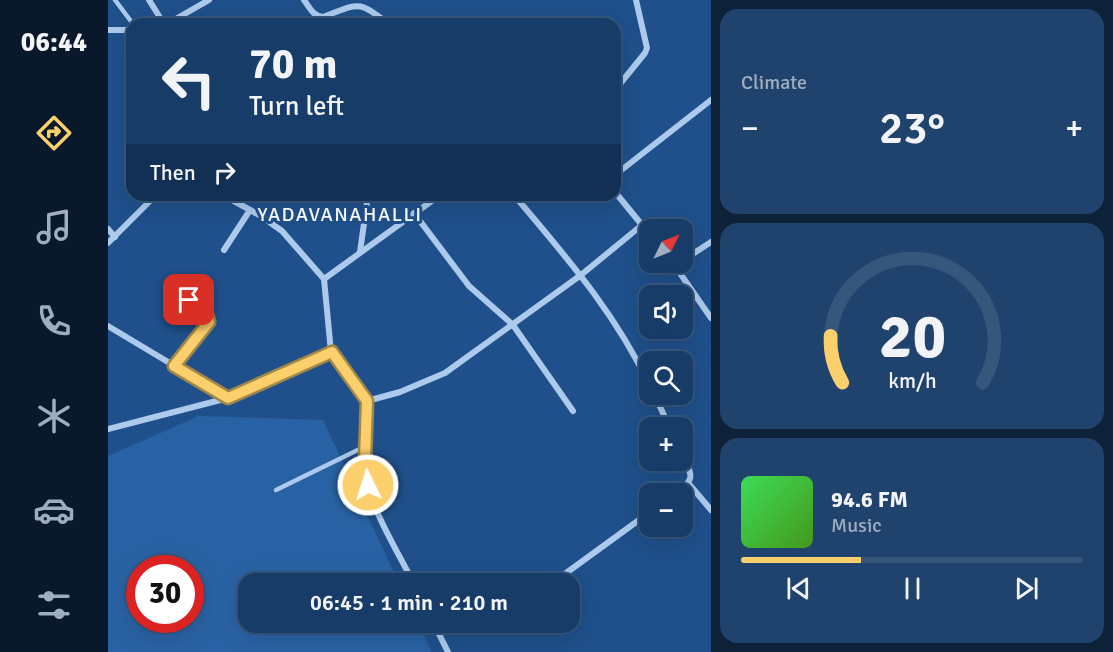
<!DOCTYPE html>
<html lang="en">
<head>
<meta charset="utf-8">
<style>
  :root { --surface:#173c68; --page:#20436e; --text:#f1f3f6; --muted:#9eadc0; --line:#36567c; --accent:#facf6c }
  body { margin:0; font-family:Signika,sans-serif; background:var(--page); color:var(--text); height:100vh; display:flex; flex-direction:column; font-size:22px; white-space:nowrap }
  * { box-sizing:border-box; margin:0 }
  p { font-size:20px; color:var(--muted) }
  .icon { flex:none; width:33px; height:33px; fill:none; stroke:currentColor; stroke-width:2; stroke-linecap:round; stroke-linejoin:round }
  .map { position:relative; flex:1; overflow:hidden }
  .drawer { display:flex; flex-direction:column; gap:9px; padding:9px; background:#0d2139; width:402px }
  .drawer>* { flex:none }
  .guide { position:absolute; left:18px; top:18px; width:495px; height:183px; border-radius:18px; box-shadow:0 6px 24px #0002,0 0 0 2px var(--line); background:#173c68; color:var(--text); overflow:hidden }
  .needle { width:39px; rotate:47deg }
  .controls { position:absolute; left:531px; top:219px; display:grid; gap:12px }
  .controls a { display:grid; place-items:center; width:54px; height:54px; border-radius:12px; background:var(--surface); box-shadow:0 6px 24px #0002,0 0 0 2px var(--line); font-size:30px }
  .speed { position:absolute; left:18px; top:555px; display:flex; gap:12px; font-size:30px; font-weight:700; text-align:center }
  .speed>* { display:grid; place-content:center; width:78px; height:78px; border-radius:50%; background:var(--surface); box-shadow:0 6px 24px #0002,0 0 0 2px var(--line); line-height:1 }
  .speed .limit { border:9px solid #d22; background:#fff; color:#111 }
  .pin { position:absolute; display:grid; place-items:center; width:51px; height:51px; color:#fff; margin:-26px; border-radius:12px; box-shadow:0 3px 9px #0006 }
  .me { position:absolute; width:66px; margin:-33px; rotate:356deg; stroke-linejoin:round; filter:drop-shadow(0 0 4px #0008) }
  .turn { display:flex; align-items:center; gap:21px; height:126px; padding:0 24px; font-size:27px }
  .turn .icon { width:78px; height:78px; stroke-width:2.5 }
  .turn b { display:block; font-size:42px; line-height:51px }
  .then { display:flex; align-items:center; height:57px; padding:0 24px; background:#0003; gap:12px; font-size:22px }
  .big { font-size:45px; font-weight:600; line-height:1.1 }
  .drawer .tile { flex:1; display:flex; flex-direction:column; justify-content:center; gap:9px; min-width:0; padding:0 21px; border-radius:18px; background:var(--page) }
  .drawer .dial { align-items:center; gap:0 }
  .dial svg { height:156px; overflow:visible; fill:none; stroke:var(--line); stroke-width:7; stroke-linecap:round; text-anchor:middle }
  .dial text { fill:var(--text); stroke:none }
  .song { display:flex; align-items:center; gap:18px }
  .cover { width:72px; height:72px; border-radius:9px; background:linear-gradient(135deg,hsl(130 70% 55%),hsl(100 70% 35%)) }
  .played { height:6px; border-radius:3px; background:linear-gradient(90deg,var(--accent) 35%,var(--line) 35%) }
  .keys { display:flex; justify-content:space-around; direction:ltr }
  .heat { display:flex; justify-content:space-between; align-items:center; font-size:33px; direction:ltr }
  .trip { position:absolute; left:130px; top:573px; width:342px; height:60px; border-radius:18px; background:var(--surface); box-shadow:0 6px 24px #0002,0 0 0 2px var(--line); font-weight:600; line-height:60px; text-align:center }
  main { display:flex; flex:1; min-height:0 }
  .tab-bar { display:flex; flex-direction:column; width:108px; justify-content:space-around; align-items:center; background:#09182a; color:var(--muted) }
  .tab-bar .icon { width:42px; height:42px }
  .tab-bar .selected { color:var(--accent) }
  .tab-bar b { font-size:27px; color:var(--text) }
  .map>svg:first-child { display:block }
</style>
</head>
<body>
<main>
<nav class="tab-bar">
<b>06:44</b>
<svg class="icon selected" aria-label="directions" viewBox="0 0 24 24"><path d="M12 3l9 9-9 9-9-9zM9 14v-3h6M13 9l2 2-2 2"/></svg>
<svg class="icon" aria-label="music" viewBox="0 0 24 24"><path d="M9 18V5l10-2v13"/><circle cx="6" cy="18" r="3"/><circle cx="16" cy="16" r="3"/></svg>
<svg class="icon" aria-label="phone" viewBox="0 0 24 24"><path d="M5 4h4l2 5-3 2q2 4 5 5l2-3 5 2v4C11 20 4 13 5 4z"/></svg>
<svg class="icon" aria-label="climate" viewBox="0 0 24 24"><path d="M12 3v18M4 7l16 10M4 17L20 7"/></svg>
<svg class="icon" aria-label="car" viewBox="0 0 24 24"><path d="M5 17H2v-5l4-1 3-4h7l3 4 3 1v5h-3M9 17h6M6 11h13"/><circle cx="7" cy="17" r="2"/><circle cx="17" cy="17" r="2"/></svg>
<svg class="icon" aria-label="filters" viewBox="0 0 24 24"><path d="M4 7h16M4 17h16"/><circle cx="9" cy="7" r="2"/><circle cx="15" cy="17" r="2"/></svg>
</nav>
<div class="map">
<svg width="603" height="652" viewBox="0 0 603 652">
  <rect width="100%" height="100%" fill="#1f508b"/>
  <path fill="#2962a4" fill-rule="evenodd" d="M 91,416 L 215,420 L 291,583 L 141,584 L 141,622 L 310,623 L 324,652 L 0,652 L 0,456 ZM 32,568 L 82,568 L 82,620 L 32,620 Z"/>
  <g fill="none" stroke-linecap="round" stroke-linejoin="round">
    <g stroke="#accaec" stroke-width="4.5">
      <polyline points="7,0 25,24"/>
      <polyline points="168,490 258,446"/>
    </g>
    <g stroke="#accaec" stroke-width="6">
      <polyline points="41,0 56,24"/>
      <path d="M 196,0 C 202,8 205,16 215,17 C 252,3 249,0 281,24"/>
      <polyline points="59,24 101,0"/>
      <polyline points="0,30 24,30"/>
      <polyline points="507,90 537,53 539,48 528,0"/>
      <polyline points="507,175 603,100"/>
      <polyline points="115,195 153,216 174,231 216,279"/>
      <path d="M 406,195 C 459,258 506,311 542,386"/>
      <polyline points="306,213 361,286 405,325 465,411"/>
      <polyline points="534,225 542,234"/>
      <polyline points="0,229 7,237"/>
      <polyline points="0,243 48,195"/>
      <polyline points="116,250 142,210"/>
      <polyline points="252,252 260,195"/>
      <polyline points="574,261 603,242"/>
      <polyline points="567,266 603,318"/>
      <polyline points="63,286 101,318 101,322 66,366"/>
      <polyline points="0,326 120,398"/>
      <polyline points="223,352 216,279 332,195"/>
      <polyline points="546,394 562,428"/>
      <path d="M 259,401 C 258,428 253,459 260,486 C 267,515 292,556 306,584"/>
      <polyline points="0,429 120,398 223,352 259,401 292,392 337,373 473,275 534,225 507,192"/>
      <polyline points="581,484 603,510"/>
      <path d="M 567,494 C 588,478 585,477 574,454"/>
      <polyline points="443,584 542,512"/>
      <polyline points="325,622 340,652"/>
    </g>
  </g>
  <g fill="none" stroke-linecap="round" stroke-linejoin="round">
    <g stroke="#a28746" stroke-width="15">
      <polyline id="route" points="81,300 99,314 101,322 66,366 120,398 224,352 259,401 257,460 260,485"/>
    </g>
    <use href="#route" stroke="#facf6c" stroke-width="10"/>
  </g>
  <g text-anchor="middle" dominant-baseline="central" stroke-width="6" stroke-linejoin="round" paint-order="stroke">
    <g font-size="20" letter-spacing="1.5" fill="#fff" stroke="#1f508b">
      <text x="232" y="214">YADAVANAHALLI</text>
    </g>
  </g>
</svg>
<div class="controls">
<a><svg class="needle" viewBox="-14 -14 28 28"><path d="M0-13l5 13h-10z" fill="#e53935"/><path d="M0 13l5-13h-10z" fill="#9eadc0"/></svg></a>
<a><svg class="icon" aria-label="sound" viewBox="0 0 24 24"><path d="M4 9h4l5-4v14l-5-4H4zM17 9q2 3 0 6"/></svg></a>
<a><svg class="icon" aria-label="search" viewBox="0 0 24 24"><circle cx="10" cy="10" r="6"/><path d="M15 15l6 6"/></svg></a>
<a>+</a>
<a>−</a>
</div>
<div class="speed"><div class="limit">30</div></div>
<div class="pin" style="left:81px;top:300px;background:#d93025"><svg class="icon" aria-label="arrive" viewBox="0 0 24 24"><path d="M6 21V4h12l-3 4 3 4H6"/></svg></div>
<svg class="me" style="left:260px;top:485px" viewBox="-20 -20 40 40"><circle r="17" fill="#facf6c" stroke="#fff" stroke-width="3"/><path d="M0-11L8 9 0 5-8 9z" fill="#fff"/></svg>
<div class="trip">06:45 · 1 min · 210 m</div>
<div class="guide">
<div class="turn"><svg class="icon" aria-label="left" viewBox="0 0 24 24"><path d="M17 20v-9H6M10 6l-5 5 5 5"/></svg><div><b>70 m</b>Turn left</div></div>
<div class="then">Then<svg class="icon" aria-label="right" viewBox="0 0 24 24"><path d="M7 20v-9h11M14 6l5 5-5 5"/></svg></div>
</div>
</div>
<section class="drawer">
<div class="tile"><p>Climate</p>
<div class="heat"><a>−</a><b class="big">23°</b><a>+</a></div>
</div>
<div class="tile dial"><svg viewBox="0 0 100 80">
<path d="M14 69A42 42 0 1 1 86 69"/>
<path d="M14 69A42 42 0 0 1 8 45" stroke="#facf6c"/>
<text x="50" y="56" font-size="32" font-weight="700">20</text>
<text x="50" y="72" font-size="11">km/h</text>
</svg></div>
<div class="tile">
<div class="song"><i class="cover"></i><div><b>94.6 FM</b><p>Music</p></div></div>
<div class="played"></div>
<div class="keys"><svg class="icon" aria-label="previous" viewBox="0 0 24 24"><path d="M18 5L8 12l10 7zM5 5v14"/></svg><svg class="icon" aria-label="pause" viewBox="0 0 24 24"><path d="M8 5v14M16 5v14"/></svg><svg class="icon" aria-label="next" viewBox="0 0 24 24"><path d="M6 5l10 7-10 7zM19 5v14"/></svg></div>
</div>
</section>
</main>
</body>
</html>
